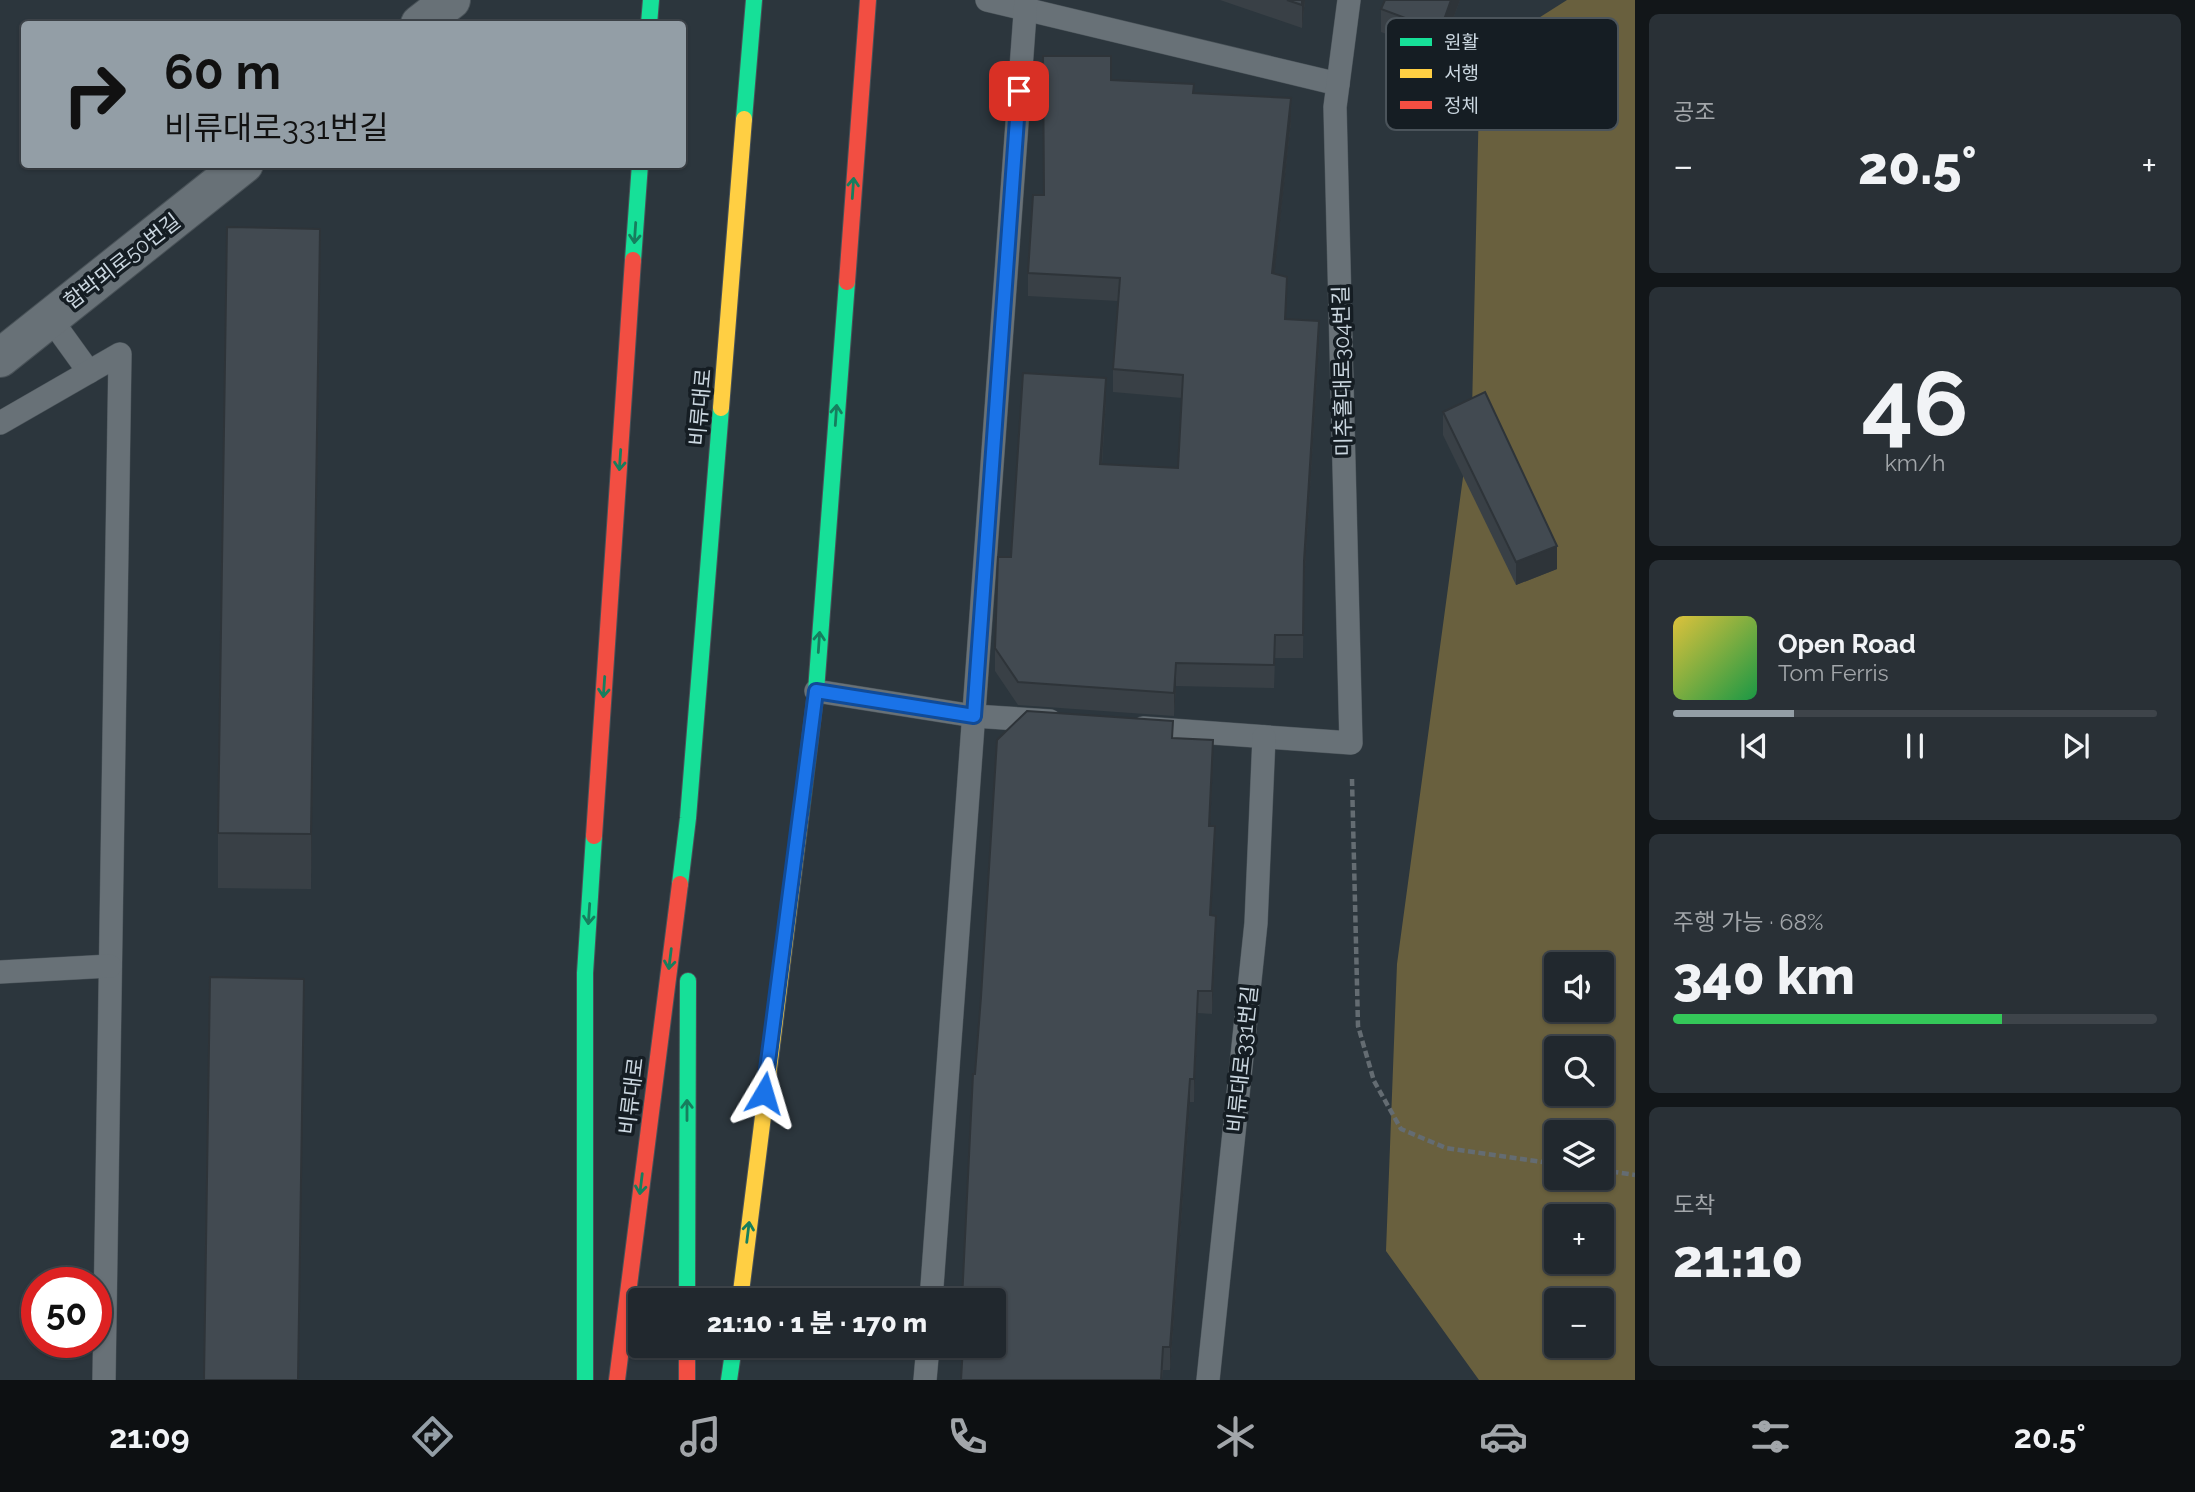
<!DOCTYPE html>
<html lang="ko">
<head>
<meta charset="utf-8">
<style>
  :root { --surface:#21282e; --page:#293036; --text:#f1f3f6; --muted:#a2a6aa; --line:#3e444a; --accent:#939ea6 }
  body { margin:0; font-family:Raleway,"Noto Sans KR",sans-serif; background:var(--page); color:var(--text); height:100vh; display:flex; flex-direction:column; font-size:26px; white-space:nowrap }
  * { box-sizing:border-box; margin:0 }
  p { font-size:23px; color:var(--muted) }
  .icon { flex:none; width:38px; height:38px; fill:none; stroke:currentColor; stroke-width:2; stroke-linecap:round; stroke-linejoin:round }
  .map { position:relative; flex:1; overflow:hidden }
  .details { display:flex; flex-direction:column; gap:14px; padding:14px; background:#121619; width:560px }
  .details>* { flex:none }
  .top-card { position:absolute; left:21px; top:21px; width:665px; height:147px; border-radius:7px; box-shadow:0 2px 5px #0004,0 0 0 2px var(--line); background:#939ea6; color:#111; overflow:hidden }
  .tools { position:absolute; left:1544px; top:952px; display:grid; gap:14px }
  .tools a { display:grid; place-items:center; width:70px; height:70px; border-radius:7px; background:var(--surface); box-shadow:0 2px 5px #0004,0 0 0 2px var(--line); font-size:35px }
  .speed { position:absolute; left:21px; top:1267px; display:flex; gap:14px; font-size:35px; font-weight:700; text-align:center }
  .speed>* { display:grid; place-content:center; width:91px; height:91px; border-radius:50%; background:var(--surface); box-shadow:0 2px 5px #0004,0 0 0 2px var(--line); line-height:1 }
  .speed .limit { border:10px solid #d22; background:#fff; color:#111 }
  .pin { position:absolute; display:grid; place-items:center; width:60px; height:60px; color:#fff; margin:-30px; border-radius:14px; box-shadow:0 4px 10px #0006 }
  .me { position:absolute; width:77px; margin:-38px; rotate:7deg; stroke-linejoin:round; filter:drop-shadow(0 0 5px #0008) }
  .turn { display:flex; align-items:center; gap:24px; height:147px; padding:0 28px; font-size:32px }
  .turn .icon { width:91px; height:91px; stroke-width:2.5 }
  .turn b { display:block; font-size:49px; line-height:60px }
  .big { font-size:52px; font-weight:800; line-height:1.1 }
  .details .tile { flex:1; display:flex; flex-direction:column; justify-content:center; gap:10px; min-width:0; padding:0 24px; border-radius:10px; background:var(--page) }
  .details .dial { align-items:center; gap:0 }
  .dial b { font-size:91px; line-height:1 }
  .song { display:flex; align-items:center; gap:21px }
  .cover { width:84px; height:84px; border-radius:10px; background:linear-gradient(135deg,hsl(50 70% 55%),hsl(140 70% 35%)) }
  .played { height:7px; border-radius:4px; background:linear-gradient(90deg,var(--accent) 25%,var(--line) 25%) }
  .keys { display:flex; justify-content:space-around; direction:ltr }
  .heat { display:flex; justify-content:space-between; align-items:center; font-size:38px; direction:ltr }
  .charge { height:10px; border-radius:5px; background:linear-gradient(90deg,#34c759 68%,var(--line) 0) }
  .trip { position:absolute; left:628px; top:1288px; width:378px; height:70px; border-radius:7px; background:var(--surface); box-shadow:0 2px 5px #0004,0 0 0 2px var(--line); font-weight:800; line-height:70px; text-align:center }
  .menu { display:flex; height:112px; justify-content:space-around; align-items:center; background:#0d1012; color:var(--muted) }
  .menu .icon { width:49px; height:49px }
  .menu .selected { color:var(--accent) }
  .menu b { font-size:32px; color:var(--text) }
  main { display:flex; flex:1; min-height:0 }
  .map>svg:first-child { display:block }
</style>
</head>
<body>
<main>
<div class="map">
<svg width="1635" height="1380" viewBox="0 0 1635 1380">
  <rect width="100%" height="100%" fill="#2c363d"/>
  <path fill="#69603e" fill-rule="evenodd" d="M 1567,0 L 1635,0 L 1635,1380 L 1479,1380 L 1386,1251 L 1397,964 L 1472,411 L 1480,55 ZM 1556,964 L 1601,964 L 1601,1010 L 1556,1010 ZM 1556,1048 L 1601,1048 L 1601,1094 L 1556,1094 ZM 1556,1132 L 1601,1132 L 1601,1178 L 1556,1178 ZM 1556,1216 L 1601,1216 L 1601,1262 L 1556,1262 ZM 1556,1300 L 1601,1300 L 1601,1346 L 1556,1346 Z"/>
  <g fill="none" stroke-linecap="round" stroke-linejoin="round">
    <g stroke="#495258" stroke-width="24">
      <g id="lane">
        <polyline points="987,0 1338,84"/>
        <polyline points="50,318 89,372"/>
        <polyline points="0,423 120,354 104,1380"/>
        <polyline points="816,691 974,716 1050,721"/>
        <polyline points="1143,728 1351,743 1335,107 1349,0"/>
        <polyline points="0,972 110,966"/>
        <polyline points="931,1300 1026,0"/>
        <polyline points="925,1380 928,1346"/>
        <polyline points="1208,1380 1256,923 1264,737"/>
      </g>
    </g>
    <g stroke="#495258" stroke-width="40">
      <g id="street">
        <polyline points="420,24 451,0"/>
        <polyline points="0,358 244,164"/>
      </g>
    </g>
    <g stroke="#495258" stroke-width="18">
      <g id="fast">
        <polyline points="649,24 651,0"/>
        <polyline points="744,119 754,0"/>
        <polyline points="633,260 640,164"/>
        <polyline points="801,813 816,691 847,282"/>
        <polyline points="680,884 688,818 721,408"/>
        <polyline points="687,1300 688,981"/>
        <polyline points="585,1380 585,973 594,836"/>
        <polyline points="729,1380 734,1346"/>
      </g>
    </g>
    <g stroke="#495258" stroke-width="18">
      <g id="slow">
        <polyline points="721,408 744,119"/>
        <polyline points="740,1300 801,813"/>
      </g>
    </g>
    <g stroke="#495258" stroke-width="18">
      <g id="jam">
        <polyline points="847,282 868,0"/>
        <polyline points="594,836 633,260"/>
        <polyline points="687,1346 687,1380"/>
        <polyline points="617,1380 680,884"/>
      </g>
    </g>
    <g stroke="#646c72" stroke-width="4.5" stroke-dasharray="7 3.5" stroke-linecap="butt">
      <polyline points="1352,779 1358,1026 1374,1081 1401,1129 1446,1148 1556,1164"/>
      <polyline points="1601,1170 1635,1175"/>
    </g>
    <use href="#lane" stroke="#687177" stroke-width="23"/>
    <use href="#street" stroke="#687177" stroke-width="38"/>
    <use href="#fast" stroke="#16e098" stroke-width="16"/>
    <use href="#slow" stroke="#ffcf43" stroke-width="16"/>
    <use href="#jam" stroke="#f24e42" stroke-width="16"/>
  </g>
  <g fill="#394046">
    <polygon points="1220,0 1305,0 1302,28"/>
    <polygon points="1460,0 1440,54 1381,32 1381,9"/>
    <polygon points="1111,80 1194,93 1291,121 1274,274 1287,300 1286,319 1319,344 1304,584 1303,658 1275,658 1274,688 1176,686 1174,716 1018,705 995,671 995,648 1011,557 1106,400 1102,464 1178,468 1182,398 1113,392 1113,369 1118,301 1028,296 1028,273"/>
    <polygon points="320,283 311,889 218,888 218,833"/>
    <polygon points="1443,412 1557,569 1516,585 1443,435"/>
    <polygon points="1173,738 1213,763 1210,826 1215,849 1211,915 1216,939 1212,1014 1198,1013 1194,1102 1190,1102 1170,1370 1163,1370 1162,1380 961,1380 962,1359 960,1359 960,1346 994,1346 975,1074"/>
  </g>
  <g fill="#2e3439">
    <polygon points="1302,0 1305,0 1302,28"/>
    <polygon points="1451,0 1460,0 1440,54 1440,31"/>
    <polygon points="1291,98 1291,121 1272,296 1272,273"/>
    <polygon points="320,229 320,283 311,889 311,834"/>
    <polygon points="1287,277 1287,300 1285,342 1285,319"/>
    <polygon points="1319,321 1319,344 1304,584 1303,658 1304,561"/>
    <polygon points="1106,378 1106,400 1100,487 1100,464"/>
    <polygon points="1557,546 1557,569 1516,585 1516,562"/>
    <polygon points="1176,663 1176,686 1174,716 1174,693"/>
    <polygon points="1213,740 1213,763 1209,849 1209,826"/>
    <polygon points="1215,826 1215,849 1210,938 1210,915"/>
    <polygon points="1216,916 1216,939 1212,1014 1212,991"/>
    <polygon points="304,979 304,1033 298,1380"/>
    <polygon points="1198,991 1198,1013 1194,1102 1194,1079"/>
    <polygon points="1190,1079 1190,1102 1170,1370 1170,1347"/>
  </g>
  <g fill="#424a51" stroke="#2e3439" stroke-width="2">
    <polygon points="1287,0 1302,0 1302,5"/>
    <polygon points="1385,0 1451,0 1440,31 1381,9"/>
    <polygon points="1043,56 1111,56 1111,80 1194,84 1193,93 1291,98 1272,273 1287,277 1285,319 1319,321 1304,561 1303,635 1275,635 1274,665 1176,663 1174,693 1018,682 995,648 998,557 1011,557 1023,373 1106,378 1100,464 1178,468 1183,375 1113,369 1120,278 1028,273 1033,195 1044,195"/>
    <polygon points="227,227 320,229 311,834 218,833"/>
    <polygon points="1485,392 1557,546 1516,562 1443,412"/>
    <polygon points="1027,711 1173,721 1172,738 1213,740 1209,826 1215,826 1210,915 1216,916 1212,991 1198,991 1194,1079 1190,1079 1170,1347 1163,1347 1161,1380 961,1380 963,1346 994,1346 994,1300 962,1300 973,1074 975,1074 981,997 997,740"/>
    <polygon points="210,977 304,979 298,1380 204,1380"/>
  </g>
  <defs><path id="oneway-shaft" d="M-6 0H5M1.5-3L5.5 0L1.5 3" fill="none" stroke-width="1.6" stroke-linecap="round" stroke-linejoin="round" transform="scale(1.75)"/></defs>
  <g stroke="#167e5e">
    <use href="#oneway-shaft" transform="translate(853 188) rotate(-86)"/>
    <use href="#oneway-shaft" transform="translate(635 233) rotate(94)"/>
    <use href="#oneway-shaft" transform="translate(836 415) rotate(-86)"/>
    <use href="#oneway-shaft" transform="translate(620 460) rotate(94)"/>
    <use href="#oneway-shaft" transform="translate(819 642) rotate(-86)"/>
    <use href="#oneway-shaft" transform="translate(604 687) rotate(94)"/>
    <use href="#oneway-shaft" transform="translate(589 914) rotate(94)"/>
    <use href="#oneway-shaft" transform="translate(670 959) rotate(97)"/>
    <use href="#oneway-shaft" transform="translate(687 1110) rotate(-90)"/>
    <use href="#oneway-shaft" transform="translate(641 1184) rotate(97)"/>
    <use href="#oneway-shaft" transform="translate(748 1232) rotate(-83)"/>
  </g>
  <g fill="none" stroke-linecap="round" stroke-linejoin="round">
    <g stroke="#114b97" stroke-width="18">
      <polyline id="route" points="764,1093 816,691 974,716 1019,91"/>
    </g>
    <use href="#route" stroke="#1a73e8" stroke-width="12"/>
  </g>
  <g text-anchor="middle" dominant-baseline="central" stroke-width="7" stroke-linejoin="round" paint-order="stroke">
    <g font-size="21" fill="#cad6df" stroke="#151d23">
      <text transform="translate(122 261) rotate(-38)">함박뫼로50번길</text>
      <text transform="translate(1342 371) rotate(-91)">미추홀대로304번길</text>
      <text transform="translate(700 407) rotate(-85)">비류대로</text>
      <text transform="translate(1242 1059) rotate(-84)">비류대로331번길</text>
      <text transform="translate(631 1096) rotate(-83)">비류대로</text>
    </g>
  </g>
  <rect x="1386" y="18" width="232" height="112" rx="10" fill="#151d23" stroke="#4b545b" stroke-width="2"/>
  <rect x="1400" y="38" width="32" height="8" fill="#16e098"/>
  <rect x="1400" y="69" width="32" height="9" fill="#ffcf43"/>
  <rect x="1400" y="101" width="32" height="8" fill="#f24e42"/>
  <g font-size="19" fill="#cad6df">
    <text x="1444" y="49">원활</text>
    <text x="1444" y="80">서행</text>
    <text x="1444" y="112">정체</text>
  </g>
</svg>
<div class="tools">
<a><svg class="icon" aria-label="sound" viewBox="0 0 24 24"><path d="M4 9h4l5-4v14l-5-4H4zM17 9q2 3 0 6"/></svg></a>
<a><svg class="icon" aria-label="search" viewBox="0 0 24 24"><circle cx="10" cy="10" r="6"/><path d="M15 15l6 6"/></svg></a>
<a><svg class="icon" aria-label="layers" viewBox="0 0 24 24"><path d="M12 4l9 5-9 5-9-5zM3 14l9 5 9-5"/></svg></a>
<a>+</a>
<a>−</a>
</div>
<div class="speed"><div class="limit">50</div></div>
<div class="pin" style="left:1019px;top:91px;background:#d93025"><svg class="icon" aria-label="arrive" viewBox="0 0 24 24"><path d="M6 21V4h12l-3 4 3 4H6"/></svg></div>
<svg class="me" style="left:764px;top:1093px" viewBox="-20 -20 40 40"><path d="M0-17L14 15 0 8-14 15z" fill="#1a73e8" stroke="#fff" stroke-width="4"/></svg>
<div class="trip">21:10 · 1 분 · 170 m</div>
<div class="top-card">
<div class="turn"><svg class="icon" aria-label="right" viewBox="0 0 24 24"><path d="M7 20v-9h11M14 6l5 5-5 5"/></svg><div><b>60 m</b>비류대로331번길</div></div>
</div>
</div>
<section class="details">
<div class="tile"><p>공조</p>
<div class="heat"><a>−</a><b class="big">20.5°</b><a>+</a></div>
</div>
<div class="tile dial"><b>46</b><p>km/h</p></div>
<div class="tile">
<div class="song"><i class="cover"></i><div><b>Open Road</b><p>Tom Ferris</p></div></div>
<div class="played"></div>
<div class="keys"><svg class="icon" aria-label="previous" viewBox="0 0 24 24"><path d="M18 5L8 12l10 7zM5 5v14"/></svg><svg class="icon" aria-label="pause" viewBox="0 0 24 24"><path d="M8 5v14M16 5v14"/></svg><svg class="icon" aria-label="next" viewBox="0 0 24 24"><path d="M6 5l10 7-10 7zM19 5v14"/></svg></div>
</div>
<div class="tile"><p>주행 가능 · 68%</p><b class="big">340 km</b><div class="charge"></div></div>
<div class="tile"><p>도착</p><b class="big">21:10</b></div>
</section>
</main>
<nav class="menu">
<b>21:09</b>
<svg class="icon selected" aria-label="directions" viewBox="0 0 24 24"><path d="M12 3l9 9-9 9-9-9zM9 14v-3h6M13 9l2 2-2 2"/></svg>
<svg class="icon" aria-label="music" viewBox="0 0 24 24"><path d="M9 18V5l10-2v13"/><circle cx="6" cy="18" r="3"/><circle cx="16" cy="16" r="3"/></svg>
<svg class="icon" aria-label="phone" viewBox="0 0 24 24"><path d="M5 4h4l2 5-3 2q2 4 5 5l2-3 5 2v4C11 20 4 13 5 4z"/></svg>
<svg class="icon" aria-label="climate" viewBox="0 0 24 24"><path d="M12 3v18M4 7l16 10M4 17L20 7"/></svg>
<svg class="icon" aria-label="car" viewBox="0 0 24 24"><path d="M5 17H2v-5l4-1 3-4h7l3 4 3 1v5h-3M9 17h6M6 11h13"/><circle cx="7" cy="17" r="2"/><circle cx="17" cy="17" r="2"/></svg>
<svg class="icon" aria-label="filters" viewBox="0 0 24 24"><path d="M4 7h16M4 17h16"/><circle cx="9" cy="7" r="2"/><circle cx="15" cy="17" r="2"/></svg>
<b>20.5°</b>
</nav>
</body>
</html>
